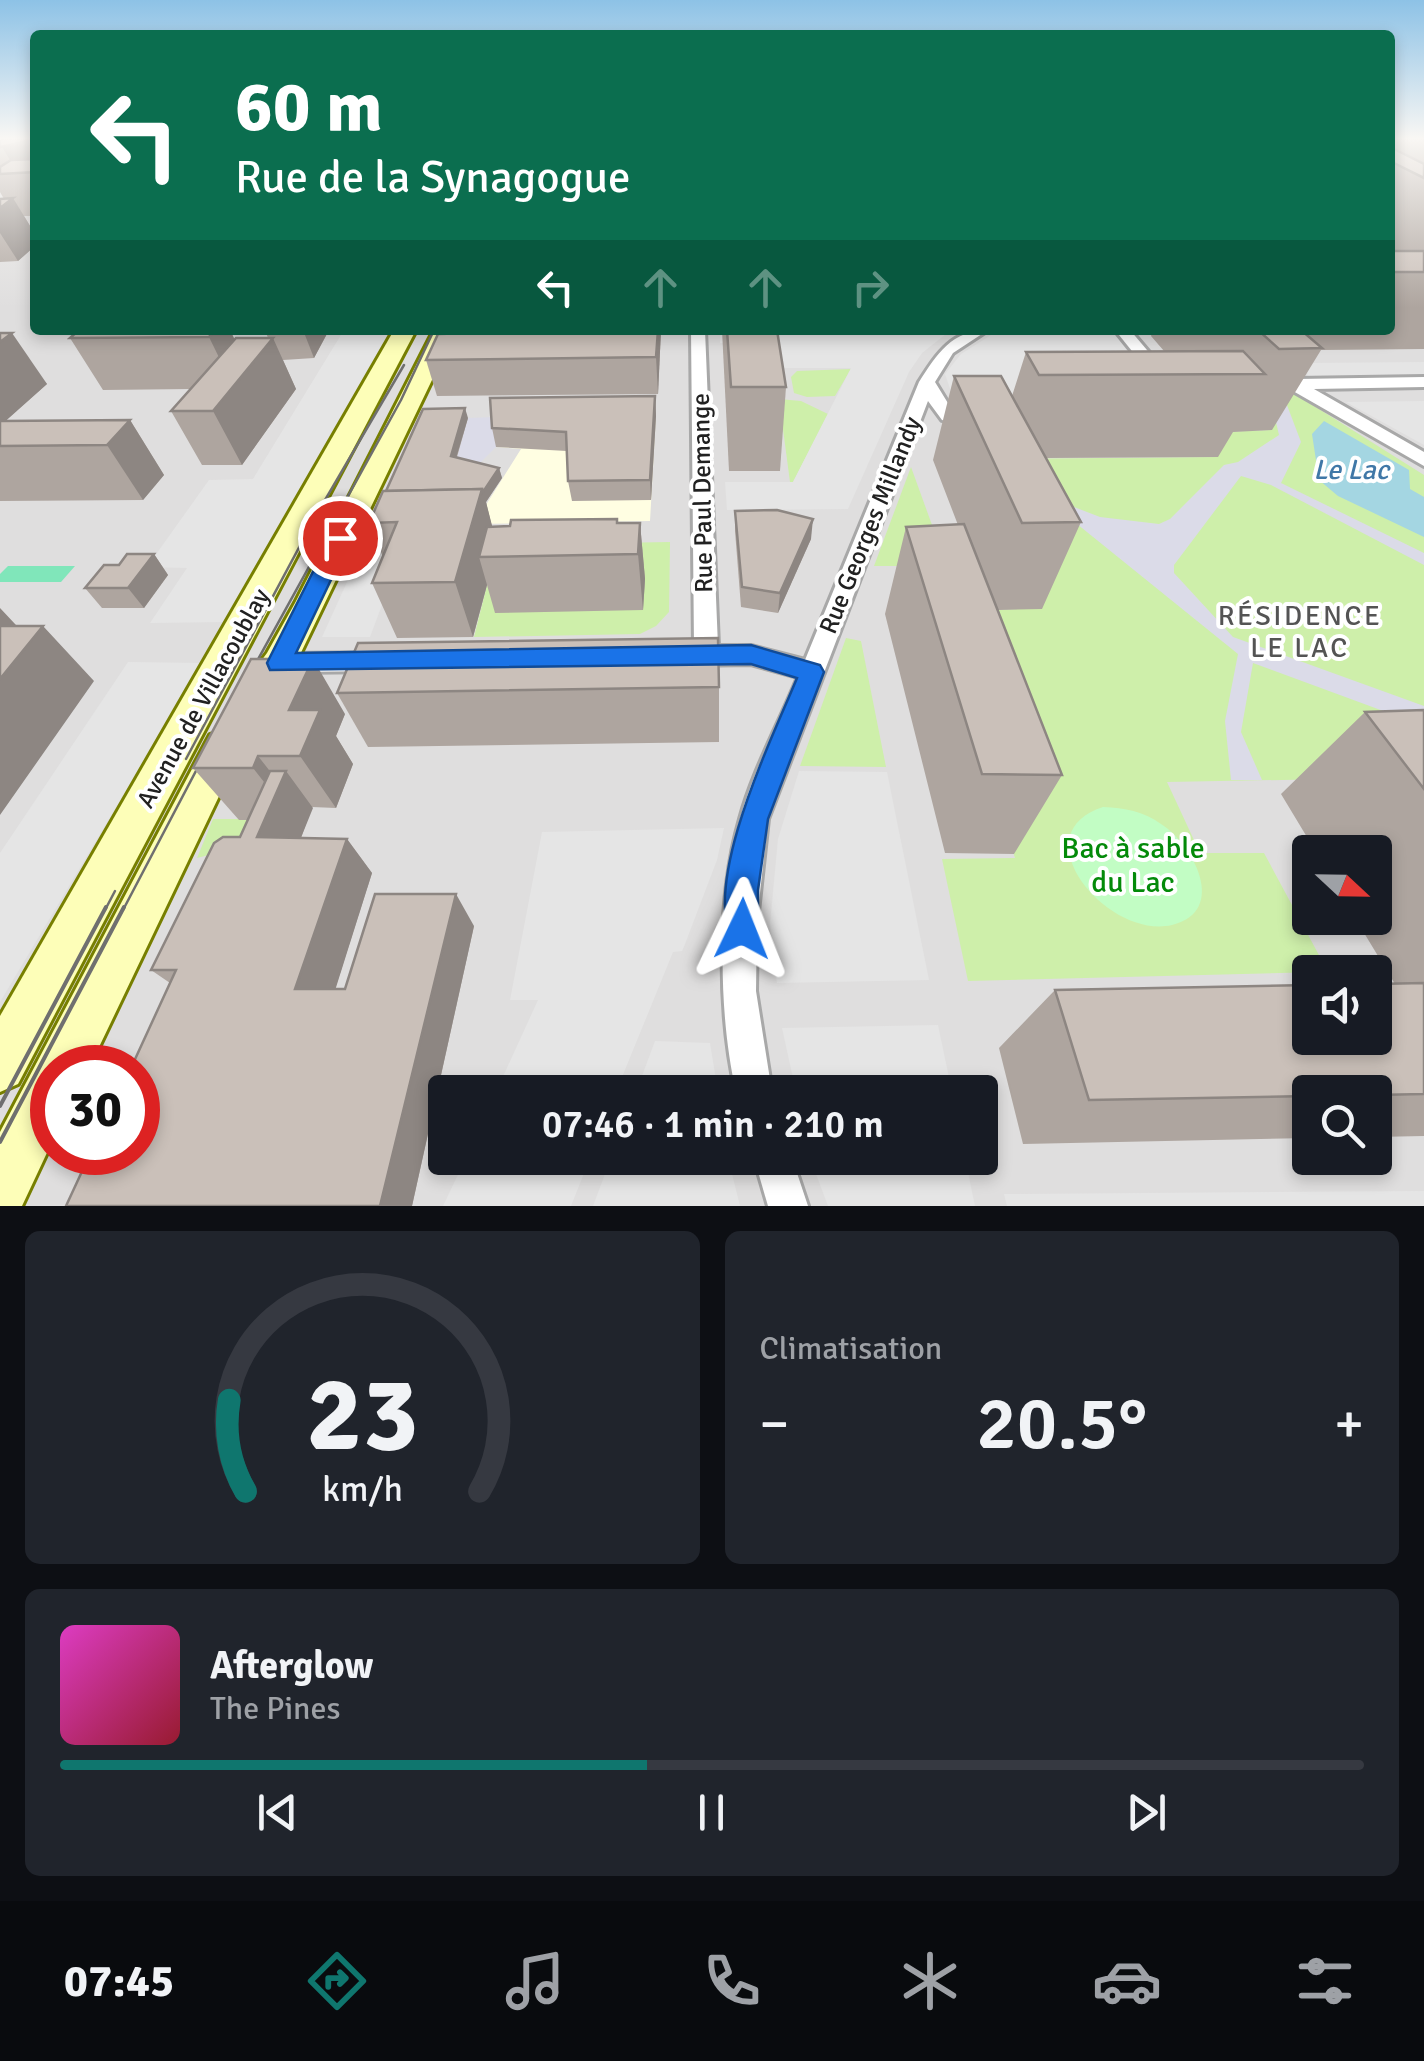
<!DOCTYPE html>
<html lang="fr">
<head>
<meta charset="utf-8">
<style>
  :root { --surface:#171b24; --page:#20242c; --text:#f1f3f6; --muted:#9ea1a6; --line:#363941; --accent:#0f766e }
  body { margin:0; font-family:Signika,sans-serif; background:var(--page); color:var(--text); height:100vh; display:flex; flex-direction:column; font-size:38px; white-space:nowrap }
  * { box-sizing:border-box; margin:0 }
  p { font-size:32px; color:var(--muted) }
  .icon { flex:none; width:55px; height:55px; fill:none; stroke:currentColor; stroke-width:2; stroke-linecap:round; stroke-linejoin:round }
  .map { position:relative; height:1206px; overflow:hidden }
  .details { display:flex; flex-direction:column; gap:25px; padding:25px; background:#0d0f14; flex:1 }
  .details>* { flex:none }
  .banner { position:absolute; left:30px; top:30px; width:1365px; height:305px; border-radius:10px; box-shadow:0 5px 15px #0003; background:#0b6e4f; color:#fff; overflow:hidden }
  .needle { width:65px; rotate:112deg }
  .fabs { position:absolute; left:1292px; top:835px; display:grid; gap:20px }
  .fabs a { display:grid; place-items:center; width:100px; height:100px; border-radius:10px; background:var(--surface); box-shadow:0 5px 15px #0003; font-size:50px }
  .speed { position:absolute; left:30px; top:1045px; display:flex; gap:20px; font-size:50px; font-weight:700; text-align:center }
  .speed>* { display:grid; place-content:center; width:130px; height:130px; border-radius:50%; background:var(--surface); box-shadow:0 5px 15px #0003; line-height:1 }
  .speed .limit { border:15px solid #d22; background:#fff; color:#111 }
  .pin { position:absolute; display:grid; place-items:center; width:85px; height:85px; color:#fff; margin:-42px; border:5px solid #fff; border-radius:50%; box-shadow:0 2px 10px #0007 }
  .me { position:absolute; width:110px; margin:-55px; rotate:2deg; stroke-linejoin:round; filter:drop-shadow(0 0 8px #0008) }
  .turn { display:flex; align-items:center; gap:35px; height:210px; padding:0 40px; font-size:45px }
  .turn .icon { width:130px; height:130px; stroke-width:2.5 }
  .turn b { display:block; font-size:70px; line-height:85px }
  .lanes { display:flex; align-items:center; height:95px; padding:0 40px; background:#0003; justify-content:center; gap:50px; direction:ltr }
  .lanes .off { opacity:.35 }
  .big { font-size:75px; font-weight:600; line-height:1.1 }
  .details .tile { flex:1; display:flex; flex-direction:column; justify-content:center; gap:15px; min-width:0; padding:0 35px; border-radius:15px; background:var(--page) }
  .details .dial { align-items:center; gap:0 }
  .dial svg { height:260px; overflow:visible; fill:none; stroke:var(--line); stroke-width:7; stroke-linecap:round; text-anchor:middle }
  .dial text { fill:var(--text); stroke:none }
  .song { display:flex; align-items:center; gap:30px }
  .cover { width:120px; height:120px; border-radius:15px; background:linear-gradient(135deg,hsl(310 70% 55%),hsl(350 70% 35%)) }
  .played { height:10px; border-radius:5px; background:linear-gradient(90deg,var(--accent) 45%,var(--line) 45%) }
  .keys { display:flex; justify-content:space-around; direction:ltr }
  .heat { display:flex; justify-content:space-between; align-items:center; font-size:55px; direction:ltr }
  .details .tiles { flex:1; display:grid; gap:25px; grid-template-columns:1fr 1fr }
  .tile:last-child { grid-column:span 2 }
  .trip { position:absolute; left:428px; top:1075px; width:570px; height:100px; border-radius:10px; background:var(--surface); box-shadow:0 5px 15px #0003; font-weight:600; line-height:100px; text-align:center }
  .tabs { display:flex; height:160px; justify-content:space-around; align-items:center; background:#090b0e; color:var(--muted) }
  .tabs .icon { width:70px; height:70px }
  .tabs .selected { color:var(--accent) }
  .tabs b { font-size:45px; color:var(--text) }
  .map>svg:first-child { display:block }
</style>
</head>
<body>
<div class="map">
<svg width="1424" height="1206" viewBox="0 0 1424 1206">
  <rect width="100%" height="100%" fill="#f2eee7"/>
  <path fill="#dfdede" fill-rule="evenodd" d="M 0,139 L 35,139 L 35,330 L 1390,330 L 1390,139 L 1424,139 L 1424,1206 L 0,1206 ZM 1310,852 L 1375,852 L 1375,918 L 1310,918 ZM 1310,972 L 1375,972 L 1375,1038 L 1310,1038 ZM 52,1068 L 138,1068 L 138,1152 L 52,1152 ZM 445,1092 L 980,1092 L 980,1158 L 445,1158 ZM 1310,1092 L 1375,1092 L 1375,1158 L 1310,1158 Z"/>
  <polygon fill="#fffee2" points="656,416 650,521 474,524 521,449 496,447 495,417"/>
  <g fill="#ceefaa">
    <polygon points="1146,330 1193,330 1424,475 1424,915 1333,779 1167,782 1200,853 1264,853 1320,957 1320,972 968,981 942,859 1015,858 938,612 1041,608 976,459 1217,457 1199,433 1271,430"/>
    <polygon points="851,369 835,396 807,397 794,393 791,377 797,371"/>
    <polygon points="779,399 801,401 828,414 793,482 790,482"/>
    <polygon points="911,467 944,558 938,566 874,566"/>
    <polygon points="670,542 669,612 656,626 640,634 474,637 497,545"/>
    <polygon points="846,638 861,641 886,767 800,766"/>
    <polygon points="213,819 293,819 259,842 197,858"/>
  </g>
  <path fill="#c2fdc4" d="M 1103,807 C 1125,808 1143,811 1161,824 C 1193,844 1229,911 1172,925 C 1108,940 1019,834 1103,807 Z"/>
  <polygon fill="#80e6ba" points="8,566 75,566 61,582 0,582 0,574"/>
  <g fill="#e5e5e5">
    <polygon points="344,330 391,330 375,368 225,622 150,623 187,568 147,567 209,480 253,479"/>
    <polygon points="720,330 951,330 922,353 909,372 848,509 727,510 725,482 793,482 851,368 775,368 771,343 720,343"/>
    <polygon points="999,330 1113,330 1179,412 958,412 945,374 961,354"/>
    <polygon points="1424,362 1424,379 1307,380 1308,363"/>
    <polygon points="1424,401 1424,445 1346,402"/>
    <polygon points="404,546 370,637 322,637 363,547"/>
    <polygon points="128,662 202,663 0,1002 0,853"/>
    <polygon points="799,771 887,772 929,980 777,983 770,924 778,839"/>
    <polygon points="724,828 717,860 685,944 682,951 673,952 616,1092 496,1092 538,1000 510,1000 542,832"/>
    <polygon points="938,1025 952,1092 796,1092 782,1028"/>
    <polygon points="655,1041 710,1043 718,1092 636,1092"/>
    <polygon points="466,1158 590,1158 571,1206 443,1206"/>
    <polygon points="611,1158 728,1158 740,1206 593,1206"/>
    <polygon points="810,1158 965,1158 975,1206 828,1206"/>
    <polygon points="1424,1191 1424,1206 1007,1206 1004,1194"/>
  </g>
  <g fill="#dbdbe8">
    <polygon points="1282,392 1301,442 1281,483 1424,553 1424,565 1271,485 1241,476 1174,565 1174,573 1233,637 1424,706 1424,726 1253,663 1241,732 1262,780 1231,780 1225,721 1238,654 1056,507 1004,459 1074,507 1100,517 1159,524 1170,519 1224,465 1238,462 1279,435 1272,405"/>
    <polygon points="495,417 496,447 473,470 454,465 468,418"/>
  </g>
  <polygon fill="#a4d6e2" points="1324,421 1409,470 1410,489 1424,497 1424,537 1338,496 1319,480 1312,434"/>
  <g fill="none" stroke-linecap="round" stroke-linejoin="round">
    <g stroke="#a8a8a8" stroke-width="6">
      <g id="street">
        <path d="M 691,330 L 705,330 L 718,646 L 751,646 L 805,660 L 919,382 C 937,354 952,330 988,330 L 953,353 L 935,382 L 954,413 L 980,424 L 971,429 L 942,420 L 928,401 L 768,819 L 757,921 L 756,991 L 772,1092 L 736,1092 C 718,1013 717,898 740,819 C 753,771 779,724 798,677 L 751,664 L 687,665 L 679,663 L 675,656 L 679,649 L 694,647 Z"/>
        <polygon points="1115,330 1130,330 1164,370 1164,376 1152,376"/>
        <polygon points="1272,366 1297,379 1424,377 1424,387 1314,389 1424,452 1424,466 1286,387 1264,371"/>
        <polygon points="381,653 390,655 393,662 390,669 381,671 288,672 279,670 276,663 279,656 288,654"/>
        <polygon points="754,1158 792,1158 808,1206 768,1206"/>
      </g>
    </g>
    <g stroke="#777f00" stroke-width="6">
      <g id="secondary">
        <polygon points="394,330 416,330 18,1084 0,1092 0,1016"/>
        <path d="M 434,330 L 456,330 L 296,663 C 284,685 269,715 241,705 L 236,695 L 267,653 L 295,603 Z"/>
        <polygon points="224,730 238,735 243,746 89,1068 52,1068 52,1142 22,1206 0,1206 0,1132 210,735"/>
      </g>
    </g>
    <use href="#street" fill="#fff" fill-rule="evenodd"/>
    <use href="#secondary" fill="#fdfeb8" fill-rule="evenodd"/>
    <g stroke="#6f6f6f" stroke-width="2.5">
      <polyline points="245,683 401,400 434,330"/>
      <polyline points="186,759 318,512 404,365"/>
      <polyline points="105,910 115,891"/>
      <polyline points="123,910 208,748"/>
    </g>
    <g stroke="#6f6f6f" stroke-width="4">
      <polyline points="0,1106 106,907"/>
      <polyline points="0,1142 124,907"/>
    </g>
  </g>
  <g fill="#aea59f">
    <polygon points="0,139 35,139 35,216 24,216 35,234 35,246 18,261 0,262 0,199 4,199 0,192"/>
    <polygon points="1390,139 1424,139 1424,349 1321,350 1272,430 1233,432 1218,457 1046,458 1081,522 1042,609 998,610 1062,775 1014,854 945,853 885,614 906,527 958,525 933,460 954,376 1012,396 1026,352 1164,351 1151,336 1153,330 1390,330"/>
    <polygon points="79,330 230,330 235,340 268,338 265,330 329,330 314,358 283,360 296,389 242,465 202,465 171,411 190,389 103,390 70,338"/>
    <polygon points="661,330 658,394 437,396 426,360"/>
    <polygon points="722,330 727,330 786,387 780,471 729,471"/>
    <polygon points="0,333 47,384 5,421 130,420 164,475 143,500 0,501"/>
    <polygon points="655,396 656,416 651,500 572,501 568,481 567,451 496,447 492,428"/>
    <polygon points="468,418 457,457 499,468 502,478 486,502 492,527 640,523 645,579 643,610 495,613 487,585 473,637 397,638 372,583 383,557 369,523 386,491"/>
    <polygon points="735,511 811,539 778,613 741,607 735,531"/>
    <polygon points="154,554 168,575 144,608 102,608 85,588 119,565"/>
    <polygon points="719,687 719,742 368,747 337,693"/>
    <polygon points="1424,710 1424,1136 1375,1137 1375,1092 1310,1092 1310,1138 1023,1144 999,1048 1055,990 1395,984 1355,918 1375,918 1375,852 1316,852 1281,794 1365,712"/>
    <polygon points="345,714 336,736 353,764 336,808 312,807 301,838 347,839 372,873 335,989 345,989 474,926 412,1206 170,983 151,970 240,837 248,820 239,820 193,768"/>
  </g>
  <g fill="#8d8682">
    <polygon points="28,141 35,153 35,163 15,168 2,147"/>
    <polygon points="13,198 35,234 35,246 18,261 0,233 0,208"/>
    <polygon points="216,330 230,330 248,368 273,338 296,389 242,465 213,411 233,386 209,337"/>
    <polygon points="303,330 329,330 314,358"/>
    <polygon points="658,330 661,330 658,394 656,357"/>
    <polygon points="12,333 47,384 0,426 0,342"/>
    <polygon points="655,396 656,416 651,500 650,480"/>
    <polygon points="465,408 468,418 454,465 451,456"/>
    <polygon points="130,420 164,475 143,500 107,445"/>
    <polygon points="499,468 502,478 486,502 497,545 479,557 487,585 473,637 455,582 482,489"/>
    <polygon points="813,519 811,539 778,613 780,593"/>
    <polygon points="640,523 645,579 643,610 638,554"/>
    <polygon points="154,554 168,575 144,608 128,588"/>
    <polygon points="0,608 31,641 43,626 94,681 0,815"/>
    <polygon points="313,659 345,714 336,736 353,764 336,808 300,756 289,710"/>
    <polygon points="258,756 280,784 286,771 313,808 287,872 257,837 275,796 253,768"/>
    <polygon points="347,839 372,873 327,1016 295,989"/>
    <polygon points="456,894 474,926 412,1206 380,1206"/>
  </g>
  <g fill="#cac0b9" stroke="#8d8682" stroke-width="2.5">
    <polygon points="0,139 28,139 28,141 0,147"/>
    <polygon points="1390,147 1424,164 1424,178 1390,161"/>
    <polygon points="35,159 35,172 0,174 0,167 11,160"/>
    <polygon points="13,198 0,208 0,199"/>
    <rect x="1390" y="251" width="34" height="21"/>
    <polygon points="79,330 216,330 209,337 70,338"/>
    <polygon points="580,330 658,330 656,357 426,360 438,334"/>
    <polygon points="727,330 777,330 786,387 731,387"/>
    <polygon points="1258,330 1301,330 1322,348 1279,349"/>
    <polygon points="0,333 12,333 0,342"/>
    <polygon points="236,338 273,338 213,411 171,411"/>
    <polygon points="1243,351 1265,374 1039,375 1026,352"/>
    <polygon points="954,376 1001,376 1081,522 1022,523"/>
    <polygon points="655,396 650,480 568,481 566,432 492,428 490,398"/>
    <polygon points="465,408 451,456 499,468 483,492 482,489 386,491 423,409"/>
    <polygon points="130,420 107,445 0,446 0,421"/>
    <polygon points="482,489 455,582 372,583 397,522 369,523 383,491"/>
    <polygon points="777,510 813,519 780,593 742,587 735,511"/>
    <polygon points="617,519 617,523 640,523 638,554 479,557 487,527 510,526 511,520"/>
    <polygon points="964,524 1062,775 982,774 906,527"/>
    <polygon points="127,554 154,554 128,588 85,588 104,565 119,565"/>
    <polygon points="0,626 43,626 0,679"/>
    <polygon points="718,638 719,687 337,693 358,643"/>
    <polygon points="251,659 313,659 289,710 320,710 300,756 258,756 253,768 193,768"/>
    <polygon points="1424,710 1424,789 1365,712"/>
    <polygon points="270,771 286,771 257,837 347,839 295,989 345,989 375,894 456,894 380,1206 66,1206 91,1152 138,1152 138,1068 131,1068 176,970 151,970 214,843 223,837 240,837"/>
    <polygon points="1424,983 1424,1094 1375,1095 1375,1092 1310,1092 1310,1096 1089,1100 1055,990 1310,985 1310,1038 1375,1038 1375,984"/>
  </g>
  <linearGradient id="sky" x2="0" y2="1"><stop stop-color="#8dc2e6"/><stop offset="0.45" stop-color="#f9f7f4"/><stop offset="1" stop-color="#f9f7f4" stop-opacity="0"/></linearGradient>
  <rect width="1424" height="308" fill="url(#sky)"/>
  <path fill="#1a73e8" stroke="#114b97" stroke-width="2.5" d="M 340,532 L 351,538 L 296,653 L 751,645 L 820,665 L 824,672 L 768,819 L 758,890 L 758,929 L 754,940 L 742,945 L 731,940 C 704,876 772,739 797,678 L 751,664 L 270,670 L 267,663 L 330,538 Z"/>
  <g text-anchor="middle" dominant-baseline="central" stroke-width="8" stroke-linejoin="round" paint-order="stroke">
    <g font-size="25" fill="#212121" stroke="#fff">
      <text transform="translate(702 493) rotate(-91)">Rue Paul Demange</text>
      <text transform="translate(870 525) rotate(-68)">Rue Georges Millandy</text>
      <text transform="translate(203 698) rotate(-61)">Avenue de Villacoublay</text>
    </g>
    <g font-size="28" font-style="italic" fill="#4078a7" stroke="#fff">
      <text x="1351" y="470">Le Lac</text>
    </g>
    <g font-size="28" letter-spacing="2.5" fill="#545454" stroke="#fff">
      <text x="1300" y="616">RÉSIDENCE<tspan x="1300" dy="32">LE LAC</tspan></text>
    </g>
    <g font-size="30" fill="#048a0a" stroke="#fff">
      <text x="1133" y="848">Bac à sable<tspan x="1133" dy="34">du Lac</tspan></text>
    </g>
  </g>
</svg>
<div class="fabs">
<a><svg class="needle" viewBox="-14 -14 28 28"><path d="M0-13l5 13h-10z" fill="#e53935"/><path d="M0 13l5-13h-10z" fill="#9ea1a6"/></svg></a>
<a><svg class="icon" aria-label="sound" viewBox="0 0 24 24"><path d="M4 9h4l5-4v14l-5-4H4zM17 9q2 3 0 6"/></svg></a>
<a><svg class="icon" aria-label="search" viewBox="0 0 24 24"><circle cx="10" cy="10" r="6"/><path d="M15 15l6 6"/></svg></a>
</div>
<div class="speed"><div class="limit">30</div></div>
<div class="pin" style="left:340px;top:538px;background:#d93025"><svg class="icon" aria-label="arrive" viewBox="0 0 24 24"><path d="M6 21V4h12l-3 4 3 4H6"/></svg></div>
<svg class="me" style="left:742px;top:929px" viewBox="-20 -20 40 40"><path d="M0-17L14 15 0 8-14 15z" fill="#1a73e8" stroke="#fff" stroke-width="4"/></svg>
<div class="trip">07:46 · 1 min · 210 m</div>
<div class="banner">
<div class="turn"><svg class="icon" aria-label="left" viewBox="0 0 24 24"><path d="M17 20v-9H6M10 6l-5 5 5 5"/></svg><div><b>60 m</b>Rue de la Synagogue</div></div>
<div class="lanes"><svg class="icon" aria-label="left" viewBox="0 0 24 24"><path d="M17 20v-9H6M10 6l-5 5 5 5"/></svg><svg class="icon off" aria-label="ahead" viewBox="0 0 24 24"><path d="M12 20V5M6 11l6-6 6 6"/></svg><svg class="icon off" aria-label="ahead" viewBox="0 0 24 24"><path d="M12 20V5M6 11l6-6 6 6"/></svg><svg class="icon off" aria-label="right" viewBox="0 0 24 24"><path d="M7 20v-9h11M14 6l5 5-5 5"/></svg></div>
</div>
</div>
<section class="details">
<div class="tiles">
<div class="tile dial"><svg viewBox="0 0 100 80">
<path d="M14 69A42 42 0 1 1 86 69"/>
<path d="M14 69A42 42 0 0 1 9 41" stroke="#0f766e"/>
<text x="50" y="56" font-size="32" font-weight="700">23</text>
<text x="50" y="72" font-size="11">km/h</text>
</svg></div>
<div class="tile"><p>Climatisation</p>
<div class="heat"><a>−</a><b class="big">20.5°</b><a>+</a></div>
</div>
<div class="tile">
<div class="song"><i class="cover"></i><div><b>Afterglow</b><p>The Pines</p></div></div>
<div class="played"></div>
<div class="keys"><svg class="icon" aria-label="previous" viewBox="0 0 24 24"><path d="M18 5L8 12l10 7zM5 5v14"/></svg><svg class="icon" aria-label="pause" viewBox="0 0 24 24"><path d="M8 5v14M16 5v14"/></svg><svg class="icon" aria-label="next" viewBox="0 0 24 24"><path d="M6 5l10 7-10 7zM19 5v14"/></svg></div>
</div>
</div>
</section>
<nav class="tabs">
<b>07:45</b>
<svg class="icon selected" aria-label="directions" viewBox="0 0 24 24"><path d="M12 3l9 9-9 9-9-9zM9 14v-3h6M13 9l2 2-2 2"/></svg>
<svg class="icon" aria-label="music" viewBox="0 0 24 24"><path d="M9 18V5l10-2v13"/><circle cx="6" cy="18" r="3"/><circle cx="16" cy="16" r="3"/></svg>
<svg class="icon" aria-label="phone" viewBox="0 0 24 24"><path d="M5 4h4l2 5-3 2q2 4 5 5l2-3 5 2v4C11 20 4 13 5 4z"/></svg>
<svg class="icon" aria-label="climate" viewBox="0 0 24 24"><path d="M12 3v18M4 7l16 10M4 17L20 7"/></svg>
<svg class="icon" aria-label="car" viewBox="0 0 24 24"><path d="M5 17H2v-5l4-1 3-4h7l3 4 3 1v5h-3M9 17h6M6 11h13"/><circle cx="7" cy="17" r="2"/><circle cx="17" cy="17" r="2"/></svg>
<svg class="icon" aria-label="filters" viewBox="0 0 24 24"><path d="M4 7h16M4 17h16"/><circle cx="9" cy="7" r="2"/><circle cx="15" cy="17" r="2"/></svg>
</nav>
</body>
</html>
